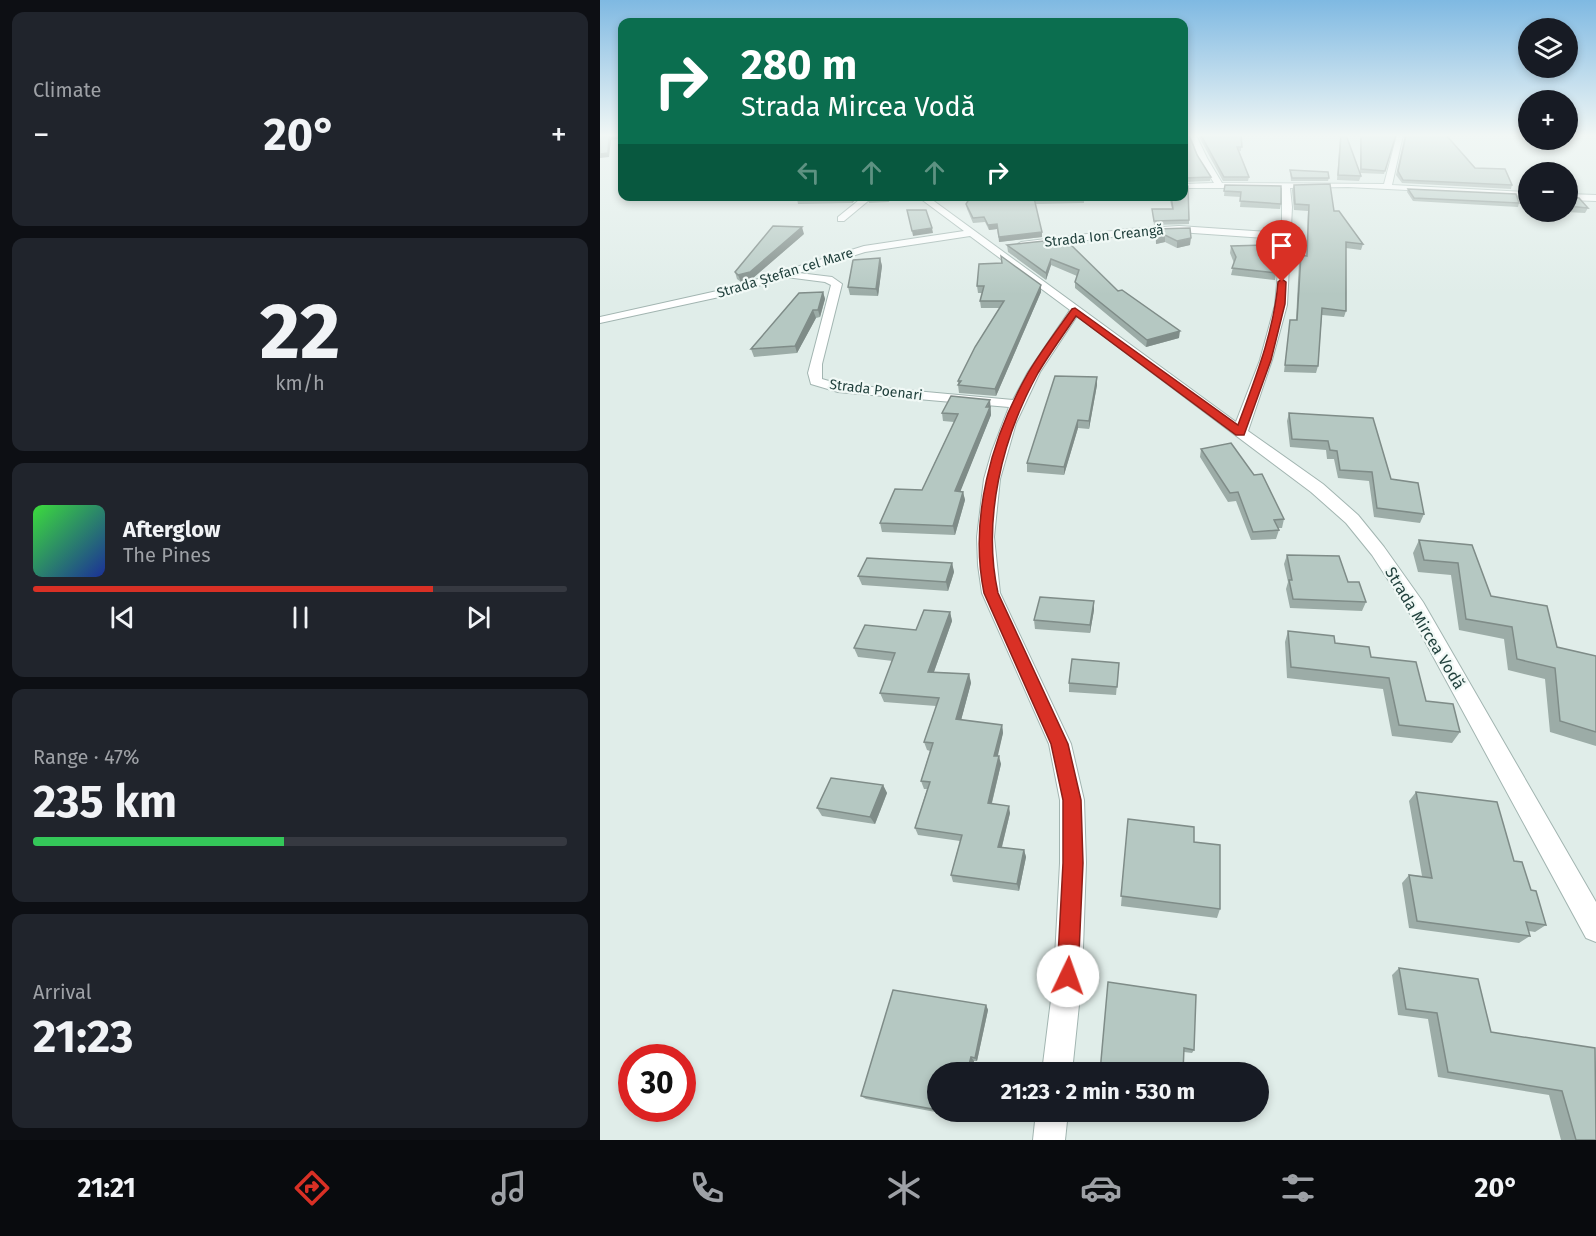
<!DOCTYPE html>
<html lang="en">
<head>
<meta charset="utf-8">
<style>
  :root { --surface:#171b24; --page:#20242c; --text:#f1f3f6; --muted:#9ea1a6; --line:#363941; --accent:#d93025 }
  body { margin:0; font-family:"Fira Sans",sans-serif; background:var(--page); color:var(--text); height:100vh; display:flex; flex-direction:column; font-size:22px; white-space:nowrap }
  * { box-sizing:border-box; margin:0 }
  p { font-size:20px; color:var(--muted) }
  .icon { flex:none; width:33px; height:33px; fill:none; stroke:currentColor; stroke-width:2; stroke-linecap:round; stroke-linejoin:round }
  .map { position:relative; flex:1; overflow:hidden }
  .sheet { display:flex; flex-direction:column; gap:12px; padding:12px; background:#0d0f14; width:600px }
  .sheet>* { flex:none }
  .guide { position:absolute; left:18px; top:18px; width:570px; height:183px; border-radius:12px; box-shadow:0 3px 9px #0003; background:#0b6e4f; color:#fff; overflow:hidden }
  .tools { position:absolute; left:918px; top:18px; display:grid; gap:12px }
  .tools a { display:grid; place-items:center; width:60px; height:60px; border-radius:50%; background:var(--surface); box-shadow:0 3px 9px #0003; font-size:30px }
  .speed { position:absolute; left:18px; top:1044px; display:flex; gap:12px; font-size:30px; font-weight:700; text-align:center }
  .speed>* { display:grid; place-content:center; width:78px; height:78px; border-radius:50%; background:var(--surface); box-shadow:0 3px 9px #0003; line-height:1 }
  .speed .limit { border:9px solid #d22; background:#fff; color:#111 }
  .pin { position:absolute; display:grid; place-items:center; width:51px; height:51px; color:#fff; margin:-62px -26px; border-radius:50% 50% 50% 0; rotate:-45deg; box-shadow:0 0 6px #0007 }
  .pin .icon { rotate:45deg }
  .me { position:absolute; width:66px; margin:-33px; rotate:3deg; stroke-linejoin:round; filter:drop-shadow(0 0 4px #0008) }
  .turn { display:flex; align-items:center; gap:21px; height:126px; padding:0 24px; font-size:27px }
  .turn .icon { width:78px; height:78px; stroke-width:2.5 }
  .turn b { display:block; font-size:42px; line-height:51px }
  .lanes { display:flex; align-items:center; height:57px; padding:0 24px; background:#0003; justify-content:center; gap:30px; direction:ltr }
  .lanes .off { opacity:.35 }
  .big { font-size:45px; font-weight:700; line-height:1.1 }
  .sheet .widget { flex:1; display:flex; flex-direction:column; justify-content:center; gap:9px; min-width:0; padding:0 21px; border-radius:12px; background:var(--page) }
  .sheet .dial { align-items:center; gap:0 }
  .dial b { font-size:78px; line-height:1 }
  .song { display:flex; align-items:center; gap:18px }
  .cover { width:72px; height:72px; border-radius:9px; background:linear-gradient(135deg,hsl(120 70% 55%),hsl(230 70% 35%)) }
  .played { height:6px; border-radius:3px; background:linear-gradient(90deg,var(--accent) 75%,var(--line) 75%) }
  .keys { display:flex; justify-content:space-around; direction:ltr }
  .heat { display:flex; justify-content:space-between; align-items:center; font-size:33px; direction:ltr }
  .charge { height:9px; border-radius:4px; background:linear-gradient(90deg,#34c759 47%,var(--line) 0) }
  .trip { position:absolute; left:327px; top:1062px; width:342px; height:60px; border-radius:30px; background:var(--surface); box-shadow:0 3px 9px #0003; font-weight:700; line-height:60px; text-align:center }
  .menu { display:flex; height:96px; justify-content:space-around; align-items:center; background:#090b0e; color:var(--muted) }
  .menu .icon { width:42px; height:42px }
  .menu .active { color:var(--accent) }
  .menu b { font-size:27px; color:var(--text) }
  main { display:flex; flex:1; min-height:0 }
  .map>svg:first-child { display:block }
</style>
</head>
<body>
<main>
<section class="sheet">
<div class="widget"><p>Climate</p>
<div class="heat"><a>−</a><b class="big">20°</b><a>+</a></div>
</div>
<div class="widget dial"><b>22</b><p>km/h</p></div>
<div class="widget">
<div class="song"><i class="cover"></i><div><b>Afterglow</b><p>The Pines</p></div></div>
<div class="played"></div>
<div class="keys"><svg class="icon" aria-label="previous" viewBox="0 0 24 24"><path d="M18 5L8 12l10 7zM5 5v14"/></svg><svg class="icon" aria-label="pause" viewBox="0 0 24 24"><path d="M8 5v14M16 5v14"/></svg><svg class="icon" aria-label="next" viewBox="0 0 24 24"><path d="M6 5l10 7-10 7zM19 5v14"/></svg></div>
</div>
<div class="widget"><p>Range · 47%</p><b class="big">235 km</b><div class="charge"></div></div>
<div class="widget"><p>Arrival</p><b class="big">21:23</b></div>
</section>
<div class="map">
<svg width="996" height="1140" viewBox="0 0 996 1140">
  <rect width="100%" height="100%" fill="#e0ede9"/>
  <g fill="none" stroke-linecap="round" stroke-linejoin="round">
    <g stroke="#a2b5b1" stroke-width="2">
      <g id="minor">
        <path d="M 590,135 L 596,135 L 607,158 L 622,183 L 784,184 L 797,135 L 803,135 L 792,185 L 928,192 L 928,196 L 748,187 L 690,188 L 692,207 L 687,305 L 672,360 L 648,431 L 723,484 L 758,515 L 784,547 L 823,602 L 996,902 L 996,942 L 986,938 L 809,612 L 772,555 L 746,523 L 711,492 L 477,316 L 440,372 L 416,423 L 400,479 L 394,537 L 400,593 L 471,744 L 484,800 L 486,863 L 482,976 L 472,1072 L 442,1072 L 454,976 L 460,863 L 460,800 L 449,744 L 382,593 L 378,565 L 377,537 L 384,479 L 392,451 L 409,407 L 238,392 L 211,384 L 208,373 L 231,285 L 225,282 L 186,277 L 133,294 L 0,323 L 0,317 L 126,289 L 264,246 L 364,231 L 317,196 L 327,196 L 636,422 L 660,360 L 675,305 L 681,239 L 579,232 L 529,235 L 421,248 L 416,245 L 421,242 L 529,229 L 579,226 L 682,233 L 682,188 L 584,188 L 584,184 L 614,183 L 599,158 ZM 370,236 L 470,310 L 428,372 L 413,400 L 239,384 L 222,379 L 222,364 L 242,284 L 232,277 L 199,273 L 265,252 Z"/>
        <polygon points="968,194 996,195 996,201 968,200"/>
        <polygon points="264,196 274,196 244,221 238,221 238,217"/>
        <polygon points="436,1112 468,1112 465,1140 433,1140"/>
      </g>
    </g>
    <use href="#minor" fill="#fff" fill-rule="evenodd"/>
  </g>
  <g fill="#9caca7">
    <polygon points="584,135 611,177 610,181 584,182"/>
    <polygon points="598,135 641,135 641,151 639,151 649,177 648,181 623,181"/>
    <polygon points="740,135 746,135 761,176 759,181 737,180"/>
    <polygon points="760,135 796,135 784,174 760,173"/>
    <polygon points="804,135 865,135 846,135 875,168 912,185 911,189 802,183 796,175 805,135"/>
    <polygon points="690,170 729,178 728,181 691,181"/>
    <polygon points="968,183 969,197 988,208 985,213 966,212 968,212"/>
    <polygon points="625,185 681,204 680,209 640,207 641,197 624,196"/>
    <polygon points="694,185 734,211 763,244 761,250 746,248 746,311 744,317 722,315 718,366 716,373 684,372 690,320 696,320 699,262 701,255 706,256 708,211 694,210 692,190"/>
    <polygon points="808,189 919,203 918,207 813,201 807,192"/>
    <polygon points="199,196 260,196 252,203 198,204 197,199"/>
    <polygon points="270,196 290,196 289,202 269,203 268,198"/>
    <polygon points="371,196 484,196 484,203 435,204 442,232 442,237 399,242 397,229 389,230 385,222 373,223 367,209 366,204"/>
    <polygon points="569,196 584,196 589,220 589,224 554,225 552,209 572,209"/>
    <polygon points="555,229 590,245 577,248 565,242 556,244"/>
    <polygon points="204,234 153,278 141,282 137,279 135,272"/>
    <polygon points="407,245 446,246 518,291 579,338 546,347 475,288 475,282 477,276 451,265 446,280 408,252"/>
    <polygon points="631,246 677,268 675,280 631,275 634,263 630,253"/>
    <polygon points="280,258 282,266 278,296 250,295 248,287"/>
    <polygon points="379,264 441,292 396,396 359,393 358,385 358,381 400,308 381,308 380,301 382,293 378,293 377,286"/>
    <polygon points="223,292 225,299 220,317 216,318 197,353 154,357 151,349"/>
    <polygon points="497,377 497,385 489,429 478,428 464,475 427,472 427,463"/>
    <polygon points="390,400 391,415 360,491 363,492 365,500 355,535 282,532 280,523 322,490 354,422 343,421 342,413"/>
    <polygon points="689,413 791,479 824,514 820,523 774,517 769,481 738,478 734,459 727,459 726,450 690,447 687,421"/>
    <polygon points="601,449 684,519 682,528 678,528 679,530 676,539 651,540 636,501 628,502 600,457"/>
    <polygon points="819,540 872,545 891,596 957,647 996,656 996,746 950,732 945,679 908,670 904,639 859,630 851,575 818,572 813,553"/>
    <polygon points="687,555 748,582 766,602 762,611 690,608 686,589 688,582 684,564"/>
    <polygon points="352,563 354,572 348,591 262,585 258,576"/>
    <polygon points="494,601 494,610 490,633 435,629 434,620"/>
    <polygon points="350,612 352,621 334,672 369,674 371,683 361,720 402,725 403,733 397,756 401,764 392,803 410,813 402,847 424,850 426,857 419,891 353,882 351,875 360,841 318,835 315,828 327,789 324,789 321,781 330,751 327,750 324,742 336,706 284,702 280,693 293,661 258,657 254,648 316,630"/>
    <polygon points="688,631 735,643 771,657 826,701 860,732 852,743 792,736 783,689 687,678 685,642"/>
    <polygon points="519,663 516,695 469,692 469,683"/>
    <polygon points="283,785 287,793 275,824 222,816 217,808"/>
    <polygon points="816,792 914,861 931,890 946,925 935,932 929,931 930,936 919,943 809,928 802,883 809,875 822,876 809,801"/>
    <polygon points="528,819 594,842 620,909 617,918 521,906"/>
    <polygon points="799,968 891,1032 995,1048 996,1140 961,1140 949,1095 838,1077 828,1019 798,1015 792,975"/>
    <polygon points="508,982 594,1050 592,1053 584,1052"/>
    <polygon points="386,1005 388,1010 377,1061 374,1061 371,1072 338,1072 338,1112 363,1112 362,1117 266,1099 261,1096"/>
  </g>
  <g fill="#7f8c88">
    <polygon points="22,135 22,139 11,140 9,157 0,158 0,154 9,136"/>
    <polygon points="253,196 260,196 252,203 251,198"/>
    <polygon points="397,224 397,229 389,230 388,225"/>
    <polygon points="202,227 204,234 153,278 141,282 138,275"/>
    <polygon points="332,228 333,233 313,236 312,231"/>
    <polygon points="442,232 442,237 399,242 399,237"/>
    <polygon points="565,235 565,242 556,244 556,237"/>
    <polygon points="591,238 590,245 577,248 577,241"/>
    <polygon points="280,258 282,266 278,296 276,289"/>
    <polygon points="451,259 451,265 446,280 446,273"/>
    <polygon points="441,285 441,292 396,396 395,389"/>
    <polygon points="223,292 225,299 220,317 218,310"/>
    <polygon points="213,310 216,318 197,353 195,346"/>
    <polygon points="580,331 579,338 546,347 547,340"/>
    <polygon points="497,377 497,385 489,429 489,421"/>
    <polygon points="390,400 391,415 357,500 355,491"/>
    <polygon points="478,420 478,428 464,475 464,467"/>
    <polygon points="363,492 365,500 355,535 353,526"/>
    <polygon points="352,563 354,572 348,591 346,582"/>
    <polygon points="494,601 494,610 490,633 490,625"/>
    <polygon points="350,612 352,621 331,680 328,672"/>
    <polygon points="369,674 371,683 359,728 356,719"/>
    <polygon points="402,725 403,733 396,764 394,756"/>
    <polygon points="399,756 401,764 390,810 388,803"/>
    <polygon points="283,785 287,793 275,824 270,817"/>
    <polygon points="409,806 410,813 400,854 398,847"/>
    <polygon points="424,850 426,857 419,891 417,884"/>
    <polygon points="386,1005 388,1010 377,1061 375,1058"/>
    <polygon points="371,1057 374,1061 371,1072 367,1072"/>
    <polygon points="359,1112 363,1112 362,1117 358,1114"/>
  </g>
  <g fill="#b5c8c2" stroke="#7f8c88" stroke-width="1.5">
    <polygon points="0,135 22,135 9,136 8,153 0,154"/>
    <polygon points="584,135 589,135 597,155 611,177 584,178"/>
    <polygon points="601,135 641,135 642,147 637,147 649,177 624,177"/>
    <polygon points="741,135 746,135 761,176 738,175"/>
    <polygon points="761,135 796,135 785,171 761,169"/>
    <polygon points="806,135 846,135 875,168 905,169 912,185 803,180 798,171"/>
    <polygon points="690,170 728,172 729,178 692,178"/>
    <polygon points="968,183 970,187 968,189 969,197 979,198 988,208 968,206"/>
    <polygon points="730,184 734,211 739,211 763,244 746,242 746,311 722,308 718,366 685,365 690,320 697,320 701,255 707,256 709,205 695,204 694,185"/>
    <polygon points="584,185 588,186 589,220 554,221 552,209 573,209 571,196 584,196"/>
    <polygon points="625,185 681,186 681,204 640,201 641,192 624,191"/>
    <polygon points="808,189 916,194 919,203 814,198"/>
    <polygon points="199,196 253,196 251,198 197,199"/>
    <polygon points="270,196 289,196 288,198 268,198"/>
    <polygon points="371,196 484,196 484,198 434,198 442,232 399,237 397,224 388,225 384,217 373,218 366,204"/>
    <polygon points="307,210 326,210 332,228 312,231"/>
    <polygon points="173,226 202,227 150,272 138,275 135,272"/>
    <polygon points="590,228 591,238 577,241 565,235 556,237 555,229"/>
    <polygon points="444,241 446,246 468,242 518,291 522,290 580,331 547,340 475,282 479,270 451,259 446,273 407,245"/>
    <polygon points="665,245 677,268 676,273 632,268 636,257 631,246"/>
    <polygon points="401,256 441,285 395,389 358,385 361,381 358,381 375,347 404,301 380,301 384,286 377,286 379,264 402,263"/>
    <polygon points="280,258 276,289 248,287 253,260"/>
    <polygon points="223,292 218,310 213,310 195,346 151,349 199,293"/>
    <polygon points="455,376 497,377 489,421 478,420 464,467 427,463"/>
    <polygon points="351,396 390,400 386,407 390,407 355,491 363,492 353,526 280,523 295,489 322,490 358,414 342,413"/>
    <polygon points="689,413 773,418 791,479 818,483 824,514 777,508 772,472 740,470 737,451 730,450 728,441 692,439"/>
    <polygon points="631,443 654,475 662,474 684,519 674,520 679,530 653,532 638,492 630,493 601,449"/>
    <polygon points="819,540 872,545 891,596 947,606 957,647 996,656 996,732 960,721 955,668 917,659 912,627 866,619 858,563 824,560"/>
    <polygon points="687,555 739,556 748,582 759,582 766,602 693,599 689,580 692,580"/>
    <polygon points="267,558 352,563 346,582 258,576"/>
    <polygon points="440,597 494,601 490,625 434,620"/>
    <polygon points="324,610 350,612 328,672 369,674 356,719 402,725 394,756 399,756 388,803 409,806 398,847 424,850 417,884 351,875 362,835 315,828 330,782 321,781 333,743 324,742 339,698 280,693 295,653 254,648 265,625 316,630"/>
    <polygon points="688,631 734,636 735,643 769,647 771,657 816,662 826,701 853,704 860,732 799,725 789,678 691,667"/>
    <polygon points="472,659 519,663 517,687 469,683"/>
    <polygon points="231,778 283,785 270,817 217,808"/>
    <polygon points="816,792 897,802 914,861 922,862 931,890 936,891 946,925 926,922 930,936 817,921 809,875 832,878"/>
    <polygon points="528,819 594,827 594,842 620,845 620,909 521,896"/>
    <polygon points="799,968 878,979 891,1032 995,1048 996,1140 976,1140 962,1091 848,1072 837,1013 806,1009"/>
    <polygon points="508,982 596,995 594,1050 584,1048 583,1072 500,1072"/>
    <polygon points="293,990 386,1005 375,1058 371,1057 367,1072 338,1072 338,1110 261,1096"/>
    <polygon points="344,1112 359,1112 358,1114"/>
  </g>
  <linearGradient id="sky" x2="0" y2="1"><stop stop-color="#7fb9e2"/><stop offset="0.46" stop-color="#f1f7f5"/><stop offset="1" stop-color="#f1f7f5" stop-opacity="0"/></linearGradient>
  <rect width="996" height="294" fill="url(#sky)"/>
  <path fill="#d93025" stroke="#8d1f18" stroke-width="1.5" d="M 682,279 L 686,282 L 685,304 L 671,360 L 644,435 L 636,435 L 476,316 C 464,334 450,353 438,373 C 402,438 382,520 398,593 L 468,744 L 481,800 L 483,863 L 478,976 L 475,984 L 468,987 L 460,984 L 457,976 L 463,863 L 463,800 L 451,744 L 384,593 C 369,519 391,438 428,373 C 441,351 457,330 472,309 L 475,308 L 638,425 C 655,379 674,332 678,282 Z"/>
  <g text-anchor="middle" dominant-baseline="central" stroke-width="4.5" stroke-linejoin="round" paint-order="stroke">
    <g font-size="14" fill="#1f3f3b" stroke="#f1f9f6">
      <text transform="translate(504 236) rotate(-6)">Strada Ion Creangă</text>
      <text transform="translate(185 273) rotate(-17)">Strada Ștefan cel Mare</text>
      <text transform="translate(276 390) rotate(7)">Strada Poenari</text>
    </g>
    <g font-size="16" fill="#1f3f3b" stroke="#f1f9f6">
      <text transform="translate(825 628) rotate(59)">Strada Mircea Vodă</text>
    </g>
  </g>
</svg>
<div class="tools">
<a><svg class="icon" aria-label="layers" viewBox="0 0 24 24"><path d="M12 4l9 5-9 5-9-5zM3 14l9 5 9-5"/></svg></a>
<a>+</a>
<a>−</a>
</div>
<div class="speed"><div class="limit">30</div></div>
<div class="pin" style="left:682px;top:282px;background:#d93025"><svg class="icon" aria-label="arrive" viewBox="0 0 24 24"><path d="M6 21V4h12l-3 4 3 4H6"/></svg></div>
<svg class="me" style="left:468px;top:976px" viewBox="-20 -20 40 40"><circle r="19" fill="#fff"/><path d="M0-13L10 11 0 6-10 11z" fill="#d93025"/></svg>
<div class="trip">21:23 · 2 min · 530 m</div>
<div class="guide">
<div class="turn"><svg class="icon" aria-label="right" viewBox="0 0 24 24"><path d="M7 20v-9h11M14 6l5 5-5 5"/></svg><div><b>280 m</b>Strada Mircea Vodă</div></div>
<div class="lanes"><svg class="icon off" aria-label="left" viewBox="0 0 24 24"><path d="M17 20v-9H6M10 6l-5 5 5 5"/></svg><svg class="icon off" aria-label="ahead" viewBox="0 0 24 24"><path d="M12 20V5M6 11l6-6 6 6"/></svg><svg class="icon off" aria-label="ahead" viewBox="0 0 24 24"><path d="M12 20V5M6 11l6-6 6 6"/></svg><svg class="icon" aria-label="right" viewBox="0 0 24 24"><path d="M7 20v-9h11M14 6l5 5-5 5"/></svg></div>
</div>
</div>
</main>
<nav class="menu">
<b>21:21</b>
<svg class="icon active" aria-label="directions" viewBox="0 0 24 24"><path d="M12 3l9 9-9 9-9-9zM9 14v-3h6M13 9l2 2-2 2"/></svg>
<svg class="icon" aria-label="music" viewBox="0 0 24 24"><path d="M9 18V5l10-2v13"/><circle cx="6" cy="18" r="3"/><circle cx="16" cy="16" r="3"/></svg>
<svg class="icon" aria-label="phone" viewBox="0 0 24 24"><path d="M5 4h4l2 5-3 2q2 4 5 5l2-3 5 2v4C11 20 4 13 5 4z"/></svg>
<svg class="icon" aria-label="climate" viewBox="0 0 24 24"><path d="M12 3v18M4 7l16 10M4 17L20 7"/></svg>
<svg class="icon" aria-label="car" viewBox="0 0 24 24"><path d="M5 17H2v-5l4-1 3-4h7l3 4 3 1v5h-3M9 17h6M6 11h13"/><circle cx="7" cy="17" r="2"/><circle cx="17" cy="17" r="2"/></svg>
<svg class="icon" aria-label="filters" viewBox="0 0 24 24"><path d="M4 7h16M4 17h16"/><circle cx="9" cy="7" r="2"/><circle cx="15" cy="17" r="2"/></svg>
<b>20°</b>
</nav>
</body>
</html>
